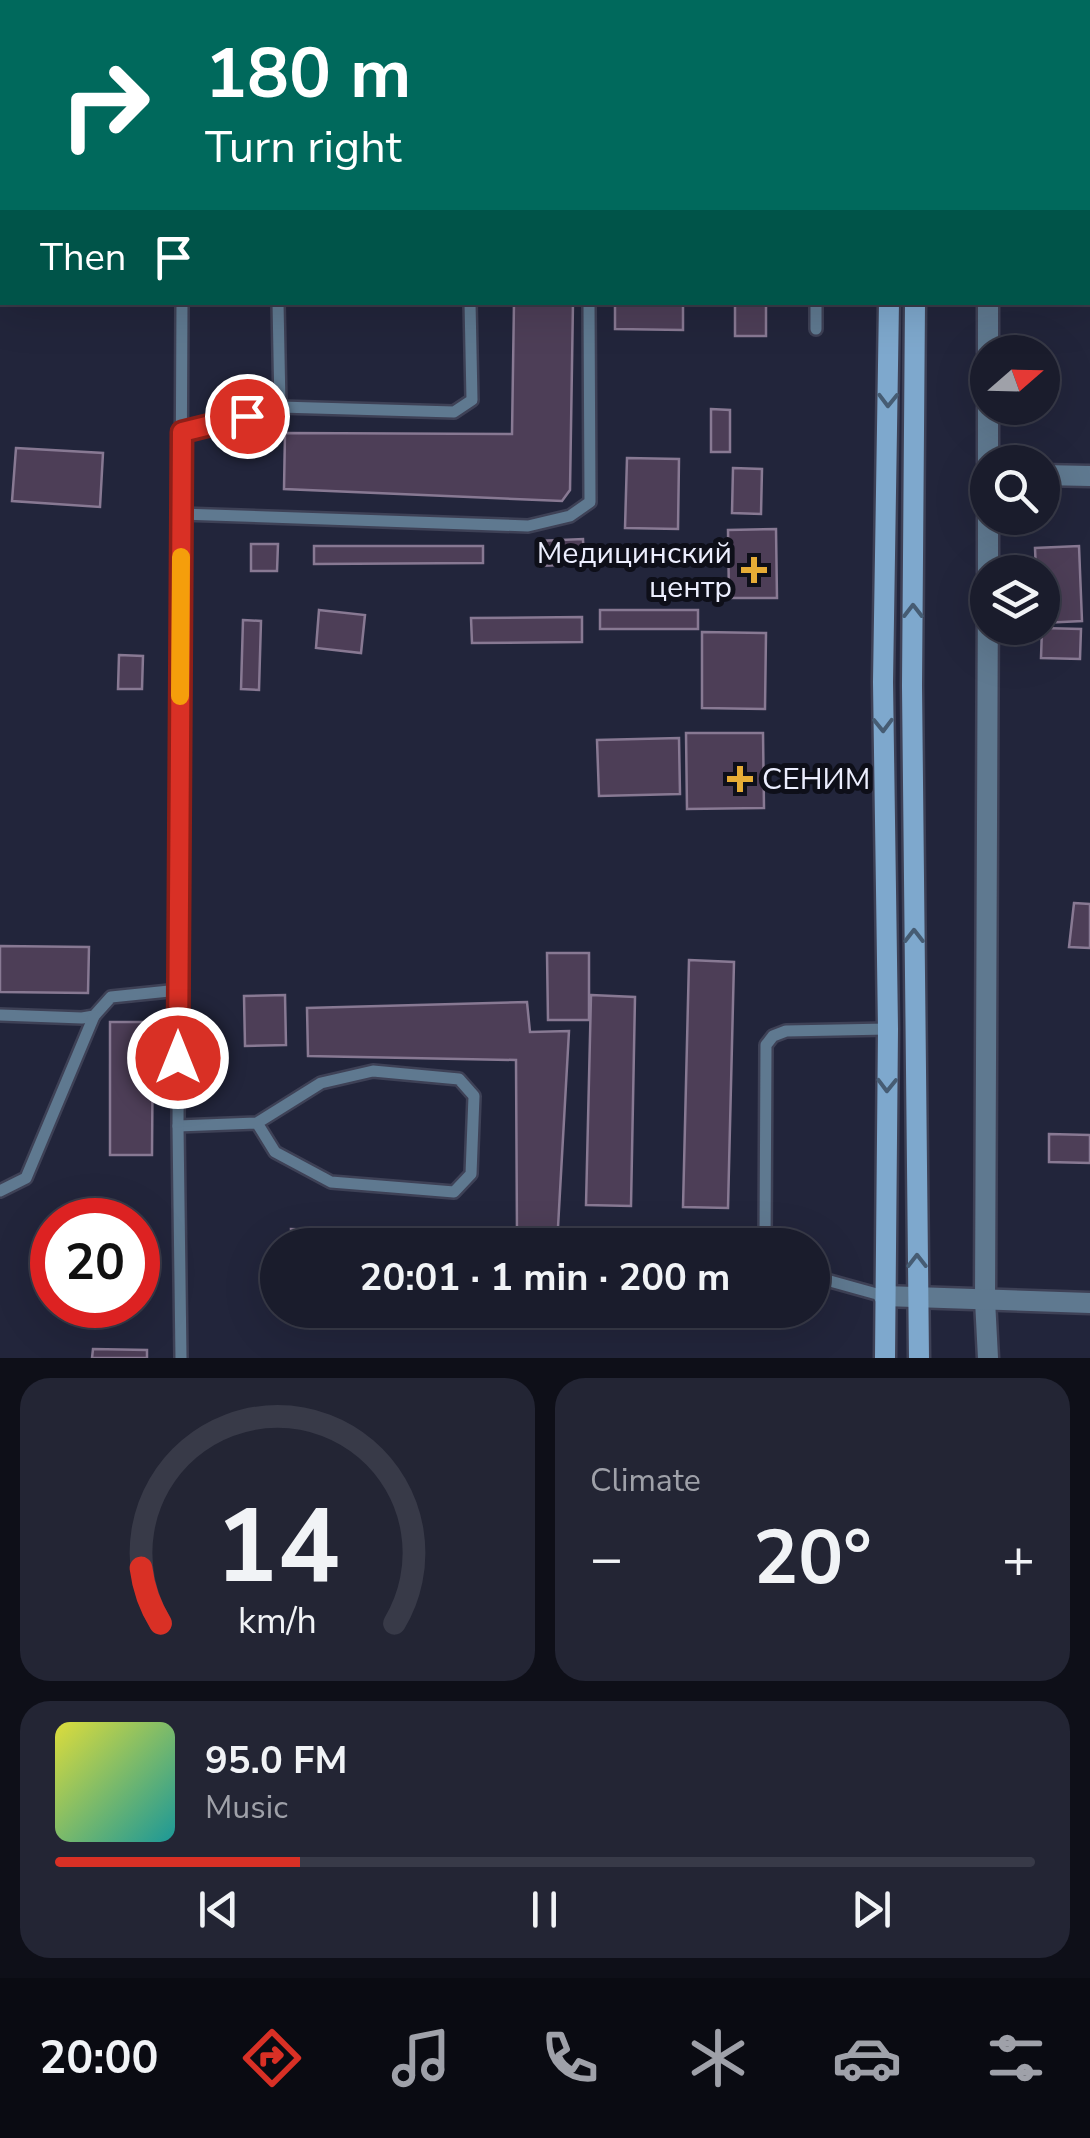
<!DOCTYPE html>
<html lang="en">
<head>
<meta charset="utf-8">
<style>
  :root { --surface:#1a1c2c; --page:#232534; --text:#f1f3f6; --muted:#9fa1a9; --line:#383a48; --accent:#d93025 }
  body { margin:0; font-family:"Nunito Sans",sans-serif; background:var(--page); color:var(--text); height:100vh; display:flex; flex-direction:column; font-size:38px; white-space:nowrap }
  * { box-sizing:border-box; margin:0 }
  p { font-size:32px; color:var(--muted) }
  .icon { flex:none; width:55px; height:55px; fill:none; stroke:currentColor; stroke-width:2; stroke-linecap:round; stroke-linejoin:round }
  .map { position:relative; height:1358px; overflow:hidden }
  .panel { display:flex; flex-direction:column; gap:20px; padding:20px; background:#0e0f18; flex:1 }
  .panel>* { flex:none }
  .top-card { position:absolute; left:0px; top:0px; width:1090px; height:305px; box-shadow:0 10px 40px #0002,0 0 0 2px var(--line); background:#00695c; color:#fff; overflow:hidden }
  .needle { width:65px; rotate:70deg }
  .buttons { position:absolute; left:970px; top:335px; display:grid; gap:20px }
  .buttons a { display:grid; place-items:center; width:90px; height:90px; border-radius:50%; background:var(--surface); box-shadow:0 10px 40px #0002,0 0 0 2px var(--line); font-size:50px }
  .speed { position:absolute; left:30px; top:1198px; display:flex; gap:20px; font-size:50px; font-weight:700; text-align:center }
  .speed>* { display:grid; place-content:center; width:130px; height:130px; border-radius:50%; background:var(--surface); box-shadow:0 10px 40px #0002,0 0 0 2px var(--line); line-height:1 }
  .speed .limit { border:15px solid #d22; background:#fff; color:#111 }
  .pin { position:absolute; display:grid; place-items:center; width:85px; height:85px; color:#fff; margin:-42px; border:5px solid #fff; border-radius:50%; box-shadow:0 2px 10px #0007 }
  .me { position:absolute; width:110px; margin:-55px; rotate:0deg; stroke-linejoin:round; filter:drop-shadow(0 0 8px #0008) }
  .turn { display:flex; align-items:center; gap:35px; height:210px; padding:0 40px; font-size:45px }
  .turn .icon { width:130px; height:130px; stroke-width:2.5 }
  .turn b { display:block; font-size:70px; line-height:85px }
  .then { display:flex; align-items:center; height:95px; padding:0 40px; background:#0003; gap:20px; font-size:38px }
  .big { font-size:75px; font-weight:700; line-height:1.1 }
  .panel .card { flex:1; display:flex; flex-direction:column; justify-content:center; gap:15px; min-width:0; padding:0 35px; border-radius:30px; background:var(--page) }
  .panel .dial { align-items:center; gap:0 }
  .dial svg { height:260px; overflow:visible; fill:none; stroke:var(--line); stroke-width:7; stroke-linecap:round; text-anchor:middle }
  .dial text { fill:var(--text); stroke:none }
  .song { display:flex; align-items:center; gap:30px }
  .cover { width:120px; height:120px; border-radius:15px; background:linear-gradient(135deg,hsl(60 70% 55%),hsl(180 70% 35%)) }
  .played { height:10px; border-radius:5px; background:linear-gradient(90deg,var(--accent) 25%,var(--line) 25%) }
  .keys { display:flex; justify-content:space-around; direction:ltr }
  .heat { display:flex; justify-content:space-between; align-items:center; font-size:55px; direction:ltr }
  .panel .tiles { flex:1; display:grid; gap:20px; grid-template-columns:1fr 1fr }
  .card:last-child { grid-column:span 2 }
  .trip { position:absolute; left:260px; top:1228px; width:570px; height:100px; border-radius:50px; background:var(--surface); box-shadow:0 10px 40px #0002,0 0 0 2px var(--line); font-weight:700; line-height:100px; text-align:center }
  .dock { display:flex; height:160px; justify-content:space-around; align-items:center; background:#0a0b12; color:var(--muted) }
  .dock .icon { width:70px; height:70px }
  .dock .on { color:var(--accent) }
  .dock b { font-size:45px; color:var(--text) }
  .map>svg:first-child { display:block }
</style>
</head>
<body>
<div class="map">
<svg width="1090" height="1358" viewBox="0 0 1090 1358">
  <rect width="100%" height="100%" fill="#22253b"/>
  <g fill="#4d3e57" stroke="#887993" stroke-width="2.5">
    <polygon points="514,302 573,302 570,490 562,501 284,489 285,433 512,434"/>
    <polygon points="615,302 683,302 683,330 615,329"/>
    <rect x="735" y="302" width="31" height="34"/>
    <polygon points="711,409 730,410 730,452 711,452"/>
    <polygon points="16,448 103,453 100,507 12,501"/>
    <polygon points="627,458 679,459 678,529 625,528"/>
    <polygon points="733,468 762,469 761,514 732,513"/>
    <polygon points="776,529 777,598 729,598 728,530"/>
    <polygon points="583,539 584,564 539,566 538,541"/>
    <polygon points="251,544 278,544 277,571 251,571"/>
    <polygon points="314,546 483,546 483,563 314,564"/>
    <polygon points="1079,546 1082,621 1042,623 1042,572 1036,572 1035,548"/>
    <polygon points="319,610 365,615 361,653 316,648"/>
    <rect x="600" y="610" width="98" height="19"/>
    <polygon points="582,617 582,642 472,643 471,618"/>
    <polygon points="243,620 261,621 259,690 241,689"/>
    <polygon points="1042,628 1081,629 1080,659 1041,658"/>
    <polygon points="702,632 766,633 765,709 702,708"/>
    <polygon points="119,655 143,656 142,689 118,689"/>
    <polygon points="686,733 763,733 764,808 687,809"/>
    <polygon points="679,738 680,794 599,796 597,740"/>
    <polygon points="1074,903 1090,904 1090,948 1069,947"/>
    <polygon points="0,946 89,947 88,993 0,992"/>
    <polygon points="547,953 589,953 589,1020 548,1020"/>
    <polygon points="689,960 734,962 728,1208 683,1207"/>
    <polygon points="285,995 286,1045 245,1046 244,996"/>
    <polygon points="591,995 635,997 631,1206 586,1205"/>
    <polygon points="527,1002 530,1032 569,1031 557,1245 292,1245 291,1229 517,1236 516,1060 308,1056 307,1008"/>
    <polygon points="110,1022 153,1022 152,1155 110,1155"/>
    <polygon points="1049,1134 1090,1135 1090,1163 1049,1162"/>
    <polygon points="93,1349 147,1350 147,1358 92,1358"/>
  </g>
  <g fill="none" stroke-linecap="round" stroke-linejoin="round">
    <g stroke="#3e4156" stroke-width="16">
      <g id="lane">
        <polyline points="194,2 194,0"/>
        <polyline points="693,2 693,0"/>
        <polyline points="819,2 819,0"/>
        <polyline points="278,302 280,407 454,412 472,400 470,302"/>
        <polyline points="816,329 816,302"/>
        <polyline points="182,432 280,407"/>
        <polyline points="181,514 528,526 570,516 590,502 589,302"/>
        <polyline points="0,1015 82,1018 94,1016 111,997 179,990"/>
        <polyline points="178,1126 257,1123 321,1083 373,1071 459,1079 474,1096 471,1174 454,1192 331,1182 275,1152 257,1123"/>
        <polyline points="0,1191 26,1178 94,1016"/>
        <polyline points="765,1245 766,1045 773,1036 786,1031 888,1029"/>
        <polyline points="812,1276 884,1296"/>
        <polyline points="181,1358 178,1126 182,302"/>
      </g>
    </g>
    <g stroke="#3e4156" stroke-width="25">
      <g id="street">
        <polyline points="988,0 988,2"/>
        <polyline points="988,302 988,352"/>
        <polyline points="988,408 988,462"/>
        <polyline points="1042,475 1090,476"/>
        <polyline points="988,572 988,518"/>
        <polyline points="988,584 985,1300 988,1358"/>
        <polyline points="884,1296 1090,1303"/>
      </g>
    </g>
    <g stroke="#3e4156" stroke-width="25">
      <g id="secondary">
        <polyline points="893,2 893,0"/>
        <polyline points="916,2 916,0"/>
        <polyline points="915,302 912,686 919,1358"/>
        <polyline points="885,1358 888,1029 883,682 889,302"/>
      </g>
    </g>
    <use href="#lane" stroke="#5f7990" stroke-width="11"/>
    <use href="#street" stroke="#5f7990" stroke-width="20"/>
    <use href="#secondary" stroke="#7ea8cd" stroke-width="20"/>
  </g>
  <defs><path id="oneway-chevron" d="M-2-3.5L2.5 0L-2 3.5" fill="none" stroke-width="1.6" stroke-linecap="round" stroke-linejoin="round" transform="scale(2.5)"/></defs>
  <g stroke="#465c73">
    <use href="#oneway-chevron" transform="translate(888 400) rotate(91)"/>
    <use href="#oneway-chevron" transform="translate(913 611) rotate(-90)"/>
    <use href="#oneway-chevron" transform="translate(883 725) rotate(89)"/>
    <use href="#oneway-chevron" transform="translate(914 936) rotate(-90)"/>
    <use href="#oneway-chevron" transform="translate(887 1085) rotate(91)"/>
    <use href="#oneway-chevron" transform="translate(917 1261) rotate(-90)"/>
  </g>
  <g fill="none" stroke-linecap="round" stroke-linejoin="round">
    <g stroke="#8d1f18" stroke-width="25">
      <polyline id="route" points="178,1058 182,432 247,416"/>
    </g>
    <use href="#route" stroke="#d93025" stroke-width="18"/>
    <polyline stroke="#f59e0b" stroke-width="18" points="180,696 181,557"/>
  </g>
  <g fill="#e6ac36" stroke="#0e0f19" stroke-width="4">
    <path d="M749 555h10v10h10v10h-10v10h-10v-10h-10v-10h10z"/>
    <path d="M735 764h10v10h10v10h-10v10h-10v-10h-10v-10h10z"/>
  </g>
  <g text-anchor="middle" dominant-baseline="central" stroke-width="10" stroke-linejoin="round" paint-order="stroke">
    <g font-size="30" fill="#eceefe" stroke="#0e0f19" text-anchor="end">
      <text x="732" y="553">Медицинский<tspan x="732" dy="34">центр</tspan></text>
      <text x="762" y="779" text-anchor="start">СЕНИМ</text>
    </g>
  </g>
</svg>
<div class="buttons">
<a><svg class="needle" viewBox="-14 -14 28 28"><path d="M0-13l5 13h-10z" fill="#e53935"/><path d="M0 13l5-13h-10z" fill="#9fa1a9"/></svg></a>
<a><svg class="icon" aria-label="search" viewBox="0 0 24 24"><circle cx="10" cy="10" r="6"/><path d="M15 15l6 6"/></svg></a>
<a><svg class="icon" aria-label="layers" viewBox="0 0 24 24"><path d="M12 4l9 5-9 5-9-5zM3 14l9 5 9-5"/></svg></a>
</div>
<div class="speed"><div class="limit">20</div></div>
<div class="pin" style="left:247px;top:416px;background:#d93025"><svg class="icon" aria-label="arrive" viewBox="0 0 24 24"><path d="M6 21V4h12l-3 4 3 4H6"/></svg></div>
<svg class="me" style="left:178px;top:1058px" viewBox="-20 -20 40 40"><circle r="17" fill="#d93025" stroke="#fff" stroke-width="3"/><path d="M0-11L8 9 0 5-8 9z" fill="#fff"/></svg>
<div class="trip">20:01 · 1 min · 200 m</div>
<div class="top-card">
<div class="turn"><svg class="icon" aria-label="right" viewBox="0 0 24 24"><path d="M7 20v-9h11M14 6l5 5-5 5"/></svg><div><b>180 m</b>Turn right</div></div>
<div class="then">Then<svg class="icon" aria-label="arrive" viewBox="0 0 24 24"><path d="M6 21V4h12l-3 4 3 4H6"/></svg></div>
</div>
</div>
<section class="panel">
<div class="tiles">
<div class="card dial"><svg viewBox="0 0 100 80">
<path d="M14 69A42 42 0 1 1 86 69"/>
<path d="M14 69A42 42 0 0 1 8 52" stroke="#d93025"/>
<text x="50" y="56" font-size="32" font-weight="700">14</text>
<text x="50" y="72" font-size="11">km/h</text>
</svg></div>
<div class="card"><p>Climate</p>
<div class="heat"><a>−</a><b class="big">20°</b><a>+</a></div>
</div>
<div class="card">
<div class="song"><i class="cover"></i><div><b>95.0 FM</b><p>Music</p></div></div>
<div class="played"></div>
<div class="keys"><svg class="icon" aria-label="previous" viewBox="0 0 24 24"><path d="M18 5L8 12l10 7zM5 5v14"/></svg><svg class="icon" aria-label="pause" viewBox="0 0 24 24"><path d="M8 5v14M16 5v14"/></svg><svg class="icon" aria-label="next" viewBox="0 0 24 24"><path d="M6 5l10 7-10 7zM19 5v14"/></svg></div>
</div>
</div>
</section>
<nav class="dock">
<b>20:00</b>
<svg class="icon on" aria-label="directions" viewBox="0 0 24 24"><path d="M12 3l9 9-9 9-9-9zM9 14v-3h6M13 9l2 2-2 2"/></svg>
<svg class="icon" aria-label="music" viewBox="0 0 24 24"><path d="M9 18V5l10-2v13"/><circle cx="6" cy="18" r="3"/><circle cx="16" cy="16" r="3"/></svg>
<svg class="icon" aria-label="phone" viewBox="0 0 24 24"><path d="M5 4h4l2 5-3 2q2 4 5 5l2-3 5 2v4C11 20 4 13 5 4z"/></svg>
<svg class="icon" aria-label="climate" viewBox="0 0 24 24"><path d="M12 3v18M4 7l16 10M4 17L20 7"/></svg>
<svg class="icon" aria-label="car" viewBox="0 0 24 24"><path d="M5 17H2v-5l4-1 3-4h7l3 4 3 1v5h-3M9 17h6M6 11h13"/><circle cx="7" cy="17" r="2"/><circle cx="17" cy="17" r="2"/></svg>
<svg class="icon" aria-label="filters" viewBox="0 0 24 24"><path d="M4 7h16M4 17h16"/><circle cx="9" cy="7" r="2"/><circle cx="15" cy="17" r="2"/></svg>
</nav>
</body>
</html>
